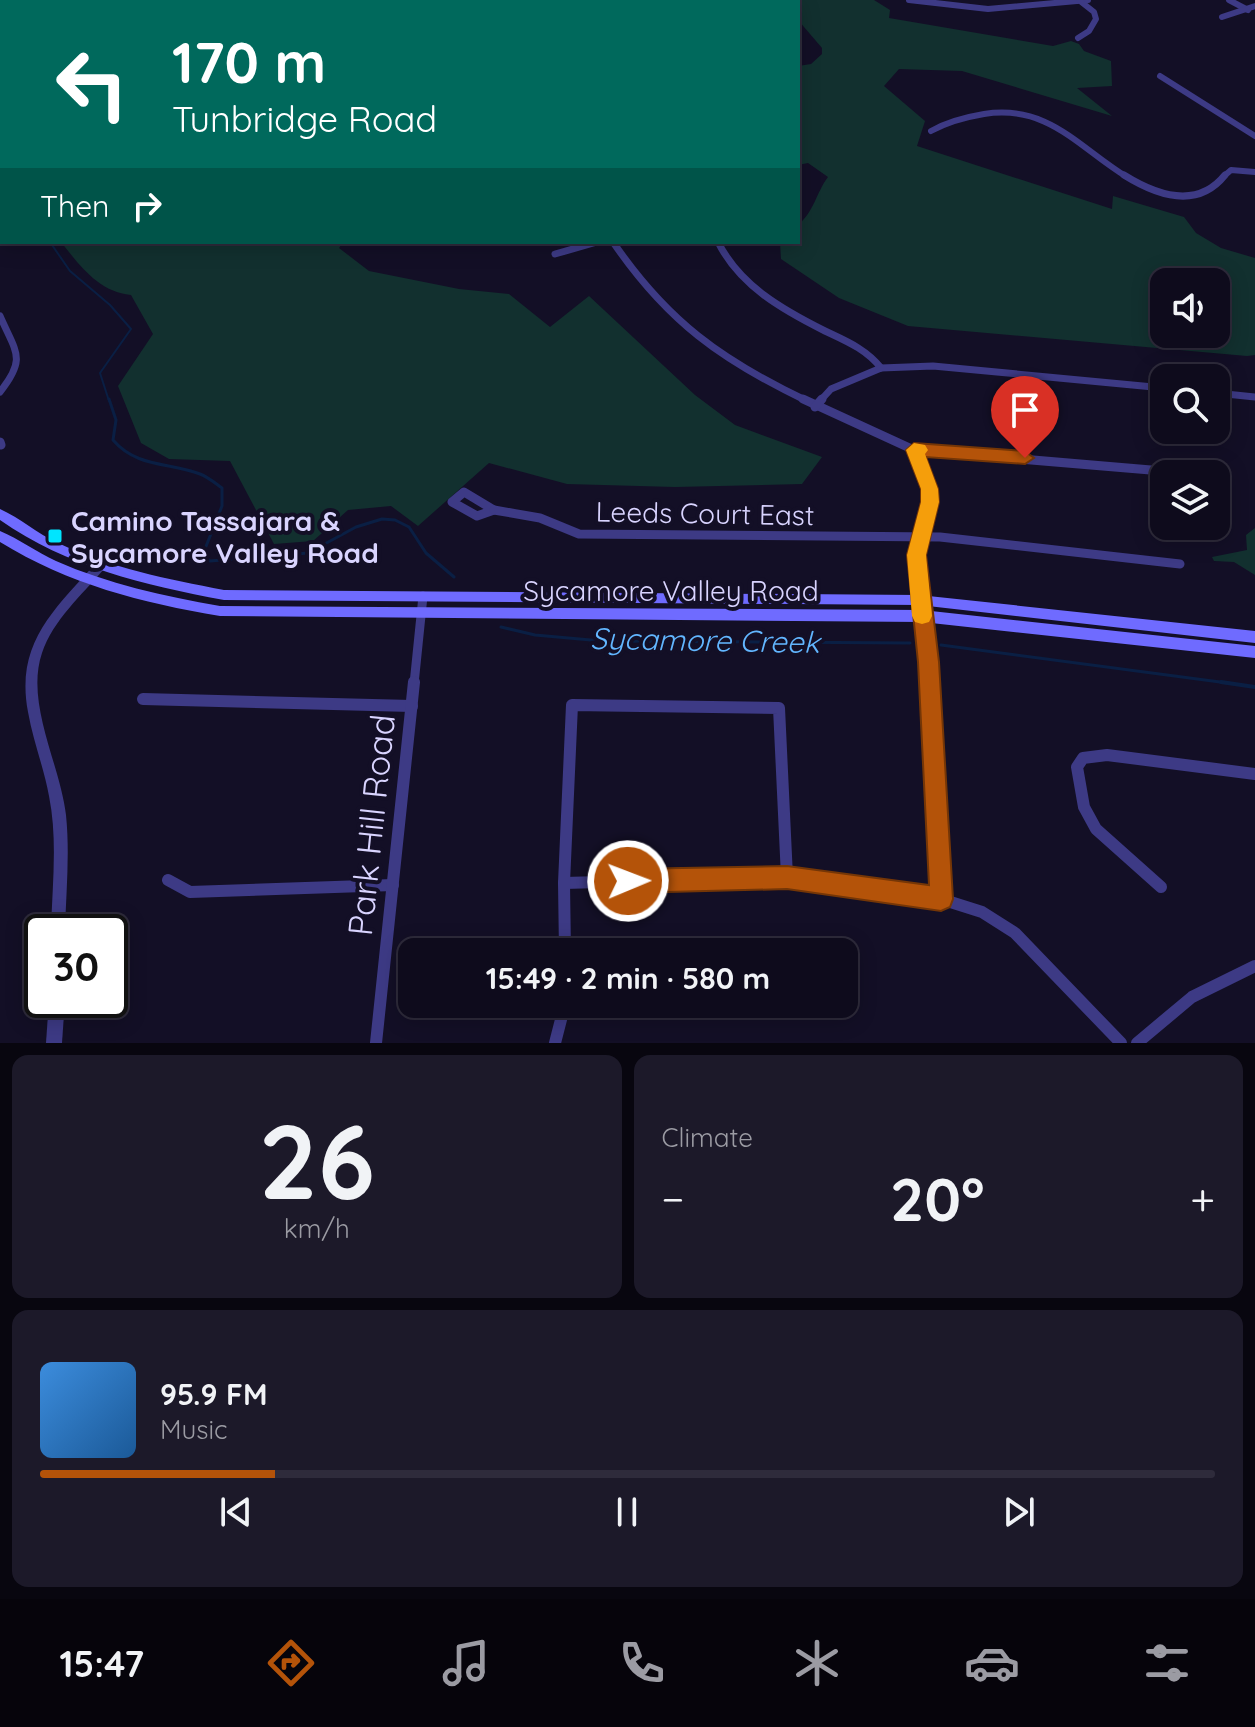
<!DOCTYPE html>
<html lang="en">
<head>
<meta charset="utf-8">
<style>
  :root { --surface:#0e0b1c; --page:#1c1929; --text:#f1f3f6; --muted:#9b9ba3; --line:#2e2b3b; --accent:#b45309 }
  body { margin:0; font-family:Quicksand,sans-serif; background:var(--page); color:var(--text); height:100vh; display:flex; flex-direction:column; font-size:30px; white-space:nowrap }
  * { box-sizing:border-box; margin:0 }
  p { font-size:26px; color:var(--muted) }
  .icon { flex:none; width:44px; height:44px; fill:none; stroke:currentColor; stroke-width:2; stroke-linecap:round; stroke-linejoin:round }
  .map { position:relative; height:1043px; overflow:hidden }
  .panel { display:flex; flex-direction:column; gap:12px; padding:12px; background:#08060f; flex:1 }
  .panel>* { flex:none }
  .banner { position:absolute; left:0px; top:0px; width:800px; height:244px; box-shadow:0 4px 20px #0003,0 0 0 2px var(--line); background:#00695c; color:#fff; overflow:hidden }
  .buttons { position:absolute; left:1150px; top:268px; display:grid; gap:16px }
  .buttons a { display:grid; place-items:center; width:80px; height:80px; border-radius:16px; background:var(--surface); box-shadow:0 4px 20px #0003,0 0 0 2px var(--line); font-size:40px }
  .speed { position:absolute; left:24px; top:914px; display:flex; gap:16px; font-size:40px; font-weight:700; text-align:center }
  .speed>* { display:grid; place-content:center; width:104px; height:104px; border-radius:50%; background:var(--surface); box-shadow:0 4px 20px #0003,0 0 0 2px var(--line); line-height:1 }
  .speed .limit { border:4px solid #111; border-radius:12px; background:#fff; color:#111 }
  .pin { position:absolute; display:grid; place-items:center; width:68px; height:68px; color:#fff; margin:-82px -34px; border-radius:50% 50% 50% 0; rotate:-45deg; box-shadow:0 0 8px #0007 }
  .pin .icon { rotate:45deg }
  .me { position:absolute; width:88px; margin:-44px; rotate:89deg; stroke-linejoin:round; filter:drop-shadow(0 0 6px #0008) }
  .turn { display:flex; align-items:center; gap:28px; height:168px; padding:0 40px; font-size:36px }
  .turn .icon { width:104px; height:104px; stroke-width:2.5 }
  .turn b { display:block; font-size:56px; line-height:68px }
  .then { display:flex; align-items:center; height:76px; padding:0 40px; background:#0003; gap:16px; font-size:30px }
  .big { font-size:60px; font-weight:800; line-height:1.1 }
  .panel .widget { flex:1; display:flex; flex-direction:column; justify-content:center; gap:12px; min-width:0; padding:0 28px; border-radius:16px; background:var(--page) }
  .panel .dial { align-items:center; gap:0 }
  .dial b { font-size:104px; line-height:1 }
  .song { display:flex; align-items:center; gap:24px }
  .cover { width:96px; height:96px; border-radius:12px; background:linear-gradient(135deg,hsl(210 70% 55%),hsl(210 70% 35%)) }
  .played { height:8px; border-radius:4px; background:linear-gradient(90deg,var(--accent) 20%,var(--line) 20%) }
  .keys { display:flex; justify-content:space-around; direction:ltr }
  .heat { display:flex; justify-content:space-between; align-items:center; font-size:44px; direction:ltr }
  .panel .tiles { flex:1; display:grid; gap:12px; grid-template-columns:1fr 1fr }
  .widget:last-child { grid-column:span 2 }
  .trip { position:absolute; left:398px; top:938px; width:460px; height:80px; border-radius:16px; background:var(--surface); box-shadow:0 4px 20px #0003,0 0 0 2px var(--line); font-weight:800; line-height:80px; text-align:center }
  .tab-bar { display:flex; height:128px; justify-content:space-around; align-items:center; background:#06040b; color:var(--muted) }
  .tab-bar .icon { width:56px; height:56px }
  .tab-bar .current { color:var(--accent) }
  .tab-bar b { font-size:36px; color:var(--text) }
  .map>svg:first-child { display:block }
</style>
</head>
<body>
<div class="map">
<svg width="1255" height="1043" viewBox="0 0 1255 1043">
  <rect width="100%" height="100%" fill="#130f26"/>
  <g fill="#12302f" fill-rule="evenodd">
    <polygon points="402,0 715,0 716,2 409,2"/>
    <path d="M 771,0 L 874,0 L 890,10 L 889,18 L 1053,46 L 1071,41 L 1079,44 L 1084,51 L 1111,61 L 1112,86 L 1077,88 L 1112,116 L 962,71 L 899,69 L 884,86 L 925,121 L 917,146 L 1112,209 L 1113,196 L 1184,217 L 1196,233 L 1221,248 L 1255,258 L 1255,355 L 1247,356 L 908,326 L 839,298 L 781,259 L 780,242 L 798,242 L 798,225 C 814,212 816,193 828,177 L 808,163 L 798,165 L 798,66 L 811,64 L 822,54 L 822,48 L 798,20 L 798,2 ZM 1164,282 L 1216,282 L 1216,334 L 1164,334 Z"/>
    <path d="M 61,242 L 343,242 L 339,248 L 369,271 L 459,289 L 509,294 L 550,327 L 589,296 L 695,395 L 735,425 L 822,457 L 802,484 L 675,487 L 567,484 L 489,463 L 418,526 L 391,506 L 348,510 L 313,541 L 274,544 L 230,461 L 169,459 L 141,443 L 118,386 L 153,334 L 131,295 C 99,292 80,266 61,242 Z"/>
    <polygon points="1255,528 1255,575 1234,562 1214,561 1212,557 1247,550 1246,535"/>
  </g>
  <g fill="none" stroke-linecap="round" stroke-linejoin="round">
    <g stroke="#0a1f44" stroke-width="2">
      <polyline points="0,123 2,129"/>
      <polyline points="0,243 52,245 70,271 110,305 131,329 100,373 109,401"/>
    </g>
    <g stroke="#0a1f44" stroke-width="3">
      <path d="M 109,399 L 116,420 L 113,440 C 137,468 169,462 200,474 C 208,477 215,483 222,488 L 222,506 L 203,554 L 210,561 L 308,553 L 356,527 L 382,519 L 395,520 L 409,527 L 426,553 L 454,577"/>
      <polyline points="501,627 535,635 602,641 910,643"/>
      <polyline points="941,645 1235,684"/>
    </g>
    <polyline stroke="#0a1f44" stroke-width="4" points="1221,682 1255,687"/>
    <g stroke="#3d3a85" stroke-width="6">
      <polyline points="909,0 988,9 1088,0"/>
      <polyline points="1229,0 1248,10"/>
      <polyline points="375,2 381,0"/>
      <polyline points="1222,17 1255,6"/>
      <polyline points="1078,38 1089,31 1096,19 1094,12 1080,1"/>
      <polyline points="1160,76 1255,136"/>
      <path d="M 931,131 C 947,122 966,117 984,114 C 1048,104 1078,147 1127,177"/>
      <polyline points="1223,177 1231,170 1255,172"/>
    </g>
    <g stroke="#3d3a85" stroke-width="7">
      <path d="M 1124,175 C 1156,195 1197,210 1225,175"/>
      <path d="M 613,242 C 667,321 721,360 807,401"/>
      <path d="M 718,242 C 740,286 783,310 825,331 C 846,341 866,349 881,368"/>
      <polyline points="555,254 597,242"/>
      <path d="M 0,316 C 16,353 27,358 0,392"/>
      <polyline points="1216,393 1255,397"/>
      <polyline points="820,401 831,389 881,368 933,366 1164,388"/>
    </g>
    <g stroke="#3d3a85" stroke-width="9">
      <polyline points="803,399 914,450 930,489 930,502 917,555 929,684"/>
      <polyline points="815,407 822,399"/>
      <polyline points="0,442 1,445"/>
      <polyline points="914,450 1198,474"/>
      <polygon points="464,492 494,510 477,516 452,502"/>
      <polyline points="494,510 540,518 579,534 940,537 1180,564"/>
      <polyline points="414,684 423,596"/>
    </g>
    <g stroke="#3d3a85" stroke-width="12">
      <polyline points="929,682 941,899"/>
      <polyline points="143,699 412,706"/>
      <polyline points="168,880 190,892 393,885"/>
      <polyline points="564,883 787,877 941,899 982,912 1015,933 1121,1043"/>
      <polyline points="1161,887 1096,829 1084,807 1077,767 1083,758 1107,755 1255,774"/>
      <polyline points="565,952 564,883 572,705 779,708 787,877"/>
      <polyline points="376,1043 414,682"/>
      <polyline points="555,1043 565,1004"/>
      <polyline points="1137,1043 1192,997 1255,966"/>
    </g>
    <g fill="#3d3a85" fill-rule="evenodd">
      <path d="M 100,561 L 104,563 L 106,566 L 104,569 C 82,595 53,620 42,653 C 25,703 60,764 66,815 C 70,854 66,893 65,932 L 51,932 C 52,887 58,841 49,796 C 44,768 33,741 28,712 C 15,643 54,610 96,563 Z"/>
      <polygon points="49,1000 65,1000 62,1043 46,1043"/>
    </g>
    <g fill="#6f6bff" fill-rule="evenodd">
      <path d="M 0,509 C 20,518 38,534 58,543 C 111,568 167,579 224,590 L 919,595 L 1255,631 L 1255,643 L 919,605 L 224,600 C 144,585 67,567 0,520 Z"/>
      <path d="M 0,531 C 19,539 37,552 56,561 C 108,584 164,596 220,606 L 922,610 L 1255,646 L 1255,658 L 922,622 L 220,616 C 142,603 68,584 0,542 Z"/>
    </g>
  </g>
  <polygon fill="#b45309" stroke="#753606" stroke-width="2" points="914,443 1025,451 1034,458 1025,464 926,457 938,489 939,502 926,555 939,662 953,899 950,907 941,911 787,889 628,893 619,889 616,881 619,873 628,869 787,866 929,885 918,662 907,555 921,502 921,489 906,450"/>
  <polygon fill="#f59e0b" points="914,443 925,445 928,450 925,454 938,489 939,502 926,555 932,616 929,622 922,624 915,622 912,616 907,555 921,502 921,489 906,450"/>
  <rect fill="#00e5ff" stroke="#130f26" stroke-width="3" x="47" y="528" width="16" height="16" rx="4"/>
  <g text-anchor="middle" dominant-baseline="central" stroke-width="8" stroke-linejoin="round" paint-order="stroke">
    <g font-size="28" fill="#d9d4ff" stroke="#130f26">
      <text transform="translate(705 513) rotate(1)">Leeds Court East</text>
      <text x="671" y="590">Sycamore Valley Road</text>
    </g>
    <g font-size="28" font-weight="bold" fill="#d9d4ff" stroke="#130f26" text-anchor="start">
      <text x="71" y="520">Camino Tassajara &amp;<tspan x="71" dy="32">Sycamore Valley Road</tspan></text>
    </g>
    <g font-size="30" font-style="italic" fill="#62b6ff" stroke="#130f26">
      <text transform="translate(705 640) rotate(1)">Sycamore Creek</text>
    </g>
    <g font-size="34" fill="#d9d4ff" stroke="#130f26">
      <text transform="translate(371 825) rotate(-84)">Park Hill Road</text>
    </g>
  </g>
</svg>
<div class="buttons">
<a><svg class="icon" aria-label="sound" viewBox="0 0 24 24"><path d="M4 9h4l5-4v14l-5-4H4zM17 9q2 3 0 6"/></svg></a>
<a><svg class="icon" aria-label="search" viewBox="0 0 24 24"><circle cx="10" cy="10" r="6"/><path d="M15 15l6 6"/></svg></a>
<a><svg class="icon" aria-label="layers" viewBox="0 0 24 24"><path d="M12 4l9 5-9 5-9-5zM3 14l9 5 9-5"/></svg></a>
</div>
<div class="speed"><div class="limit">30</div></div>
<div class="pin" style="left:1025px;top:458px;background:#d93025"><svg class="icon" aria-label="arrive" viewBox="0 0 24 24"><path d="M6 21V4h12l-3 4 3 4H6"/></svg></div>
<svg class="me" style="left:628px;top:881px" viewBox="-20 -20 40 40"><circle r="17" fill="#b45309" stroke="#fff" stroke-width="3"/><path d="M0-11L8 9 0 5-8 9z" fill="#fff"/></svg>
<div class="trip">15:49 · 2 min · 580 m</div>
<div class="banner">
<div class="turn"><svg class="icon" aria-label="left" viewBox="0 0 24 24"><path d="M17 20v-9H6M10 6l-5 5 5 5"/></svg><div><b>170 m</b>Tunbridge Road</div></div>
<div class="then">Then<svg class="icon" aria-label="right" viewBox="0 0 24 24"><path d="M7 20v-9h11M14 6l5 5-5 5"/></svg></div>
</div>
</div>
<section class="panel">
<div class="tiles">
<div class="widget dial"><b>26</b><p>km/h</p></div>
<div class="widget"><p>Climate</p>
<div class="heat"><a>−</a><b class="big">20°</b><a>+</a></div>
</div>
<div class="widget">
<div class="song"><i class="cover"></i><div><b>95.9 FM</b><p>Music</p></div></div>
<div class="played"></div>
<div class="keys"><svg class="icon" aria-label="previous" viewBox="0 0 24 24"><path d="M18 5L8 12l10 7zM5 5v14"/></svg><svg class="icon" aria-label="pause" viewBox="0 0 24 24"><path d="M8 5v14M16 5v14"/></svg><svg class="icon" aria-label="next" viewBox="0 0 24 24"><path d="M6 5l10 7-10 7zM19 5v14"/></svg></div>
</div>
</div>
</section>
<nav class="tab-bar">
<b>15:47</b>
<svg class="icon current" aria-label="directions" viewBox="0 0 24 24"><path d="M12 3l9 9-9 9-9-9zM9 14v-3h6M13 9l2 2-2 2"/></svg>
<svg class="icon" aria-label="music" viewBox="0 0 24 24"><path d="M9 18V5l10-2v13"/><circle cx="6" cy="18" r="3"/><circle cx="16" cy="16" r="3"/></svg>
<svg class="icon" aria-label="phone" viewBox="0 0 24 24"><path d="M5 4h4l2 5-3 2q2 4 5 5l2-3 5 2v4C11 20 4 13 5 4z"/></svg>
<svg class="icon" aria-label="climate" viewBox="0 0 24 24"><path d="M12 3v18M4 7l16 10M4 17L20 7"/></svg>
<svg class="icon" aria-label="car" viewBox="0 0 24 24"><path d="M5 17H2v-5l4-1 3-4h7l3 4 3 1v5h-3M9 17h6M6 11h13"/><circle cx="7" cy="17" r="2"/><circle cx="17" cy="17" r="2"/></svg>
<svg class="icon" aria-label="filters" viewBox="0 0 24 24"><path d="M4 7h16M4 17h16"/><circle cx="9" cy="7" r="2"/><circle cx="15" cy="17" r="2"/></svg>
</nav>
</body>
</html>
